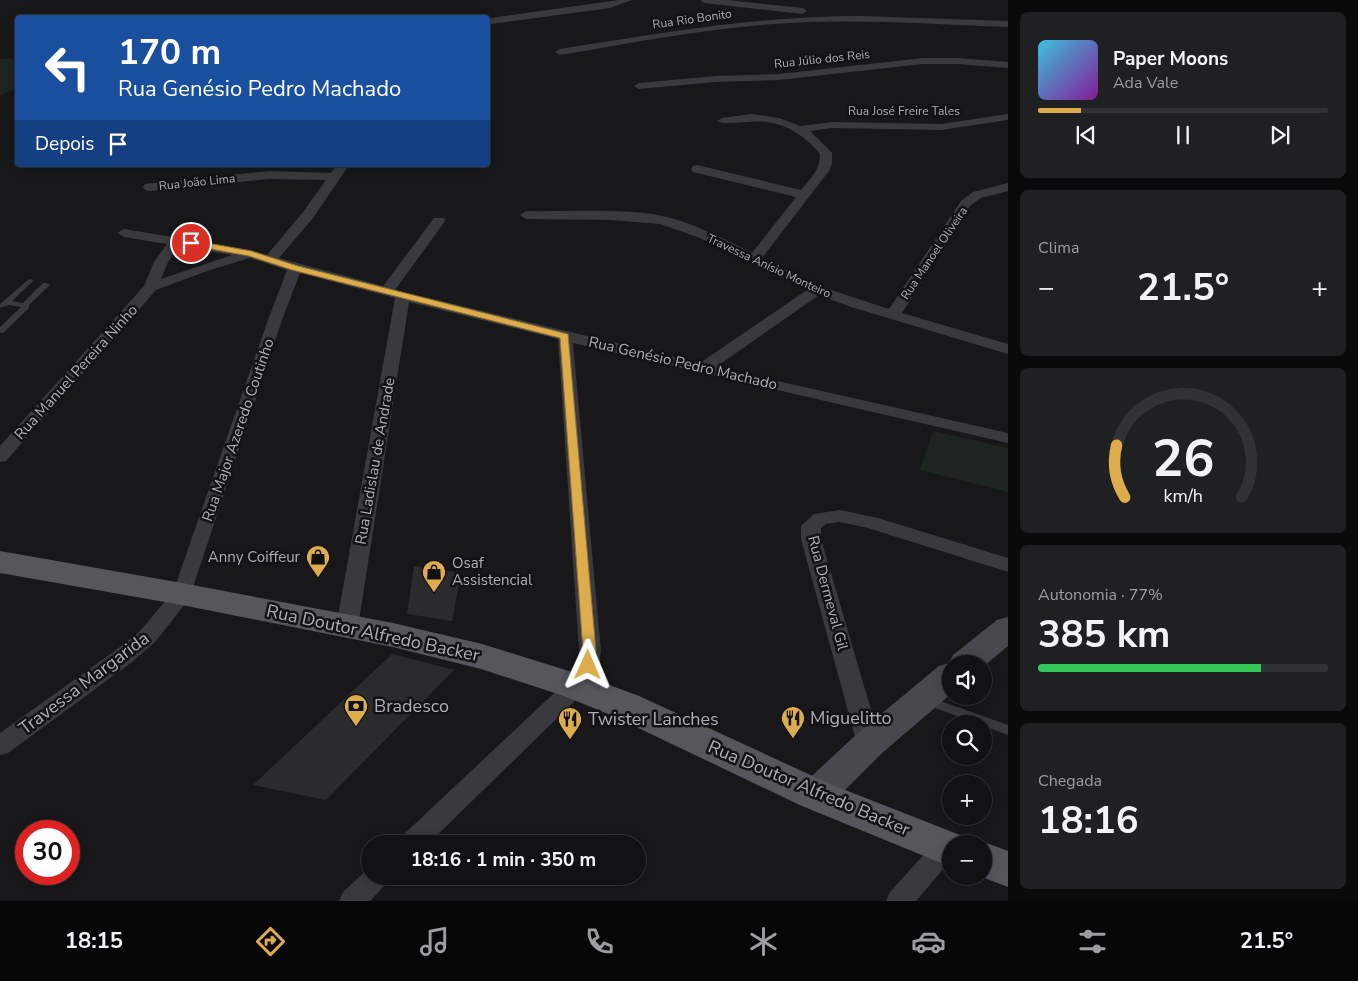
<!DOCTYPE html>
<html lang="pt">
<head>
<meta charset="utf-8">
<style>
  :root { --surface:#121214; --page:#1f2022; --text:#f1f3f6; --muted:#9c9ea0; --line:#313234; --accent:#dcac4d }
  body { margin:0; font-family:"Nunito Sans",sans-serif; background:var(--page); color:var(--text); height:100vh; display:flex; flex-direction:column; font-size:19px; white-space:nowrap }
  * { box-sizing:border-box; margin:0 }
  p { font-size:16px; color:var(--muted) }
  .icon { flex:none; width:28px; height:28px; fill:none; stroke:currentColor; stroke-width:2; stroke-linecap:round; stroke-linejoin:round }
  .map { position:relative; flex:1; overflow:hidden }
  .sheet { display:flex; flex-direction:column; gap:12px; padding:12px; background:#0a0a0b; width:350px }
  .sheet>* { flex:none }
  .hud { position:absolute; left:15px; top:15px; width:475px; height:152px; border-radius:5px; box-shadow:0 2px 12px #0003,0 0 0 1px var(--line); background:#1a4fa0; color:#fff; overflow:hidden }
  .controls { position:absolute; left:942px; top:655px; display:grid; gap:10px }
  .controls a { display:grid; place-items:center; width:50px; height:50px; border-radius:50%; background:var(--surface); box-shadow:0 2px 12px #0003,0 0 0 1px var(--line); font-size:25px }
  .speed { position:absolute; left:15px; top:820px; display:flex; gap:10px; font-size:25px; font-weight:700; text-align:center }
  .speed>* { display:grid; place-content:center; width:65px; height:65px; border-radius:50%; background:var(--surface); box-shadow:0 2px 12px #0003,0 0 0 1px var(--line); line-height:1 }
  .speed .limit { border:8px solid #d22; background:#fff; color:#111 }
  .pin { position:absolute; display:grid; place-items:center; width:42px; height:42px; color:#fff; margin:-21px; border:2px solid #fff; border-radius:50%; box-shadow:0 1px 5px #0007 }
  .me { position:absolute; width:55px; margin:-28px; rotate:1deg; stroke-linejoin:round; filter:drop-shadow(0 0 4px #0008) }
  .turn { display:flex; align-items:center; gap:18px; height:105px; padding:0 20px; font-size:22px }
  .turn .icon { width:65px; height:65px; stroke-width:2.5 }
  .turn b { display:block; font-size:35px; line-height:42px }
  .then { display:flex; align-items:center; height:48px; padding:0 20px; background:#0003; gap:10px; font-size:19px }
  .big { font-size:38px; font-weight:700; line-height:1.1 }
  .sheet .widget { flex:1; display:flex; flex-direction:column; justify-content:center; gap:8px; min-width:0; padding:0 18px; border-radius:8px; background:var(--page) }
  .sheet .dial { align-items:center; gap:0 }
  .dial svg { height:130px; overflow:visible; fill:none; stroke:var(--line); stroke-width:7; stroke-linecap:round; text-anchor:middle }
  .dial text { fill:var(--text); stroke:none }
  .song { display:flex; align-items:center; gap:15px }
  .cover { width:60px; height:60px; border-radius:8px; background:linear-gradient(135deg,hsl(190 70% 55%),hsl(290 70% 35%)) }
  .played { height:5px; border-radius:2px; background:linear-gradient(90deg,var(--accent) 15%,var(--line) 15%) }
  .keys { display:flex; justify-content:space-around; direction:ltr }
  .heat { display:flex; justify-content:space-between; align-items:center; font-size:28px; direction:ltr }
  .charge { height:8px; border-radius:4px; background:linear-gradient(90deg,#34c759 77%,var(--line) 0) }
  .trip { position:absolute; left:361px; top:835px; width:285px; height:50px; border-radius:25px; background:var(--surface); box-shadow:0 2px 12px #0003,0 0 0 1px var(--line); font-weight:700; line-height:50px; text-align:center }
  .dock { display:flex; height:80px; justify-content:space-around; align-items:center; background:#070708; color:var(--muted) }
  .dock .icon { width:35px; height:35px }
  .dock .active { color:var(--accent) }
  .dock b { font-size:22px; color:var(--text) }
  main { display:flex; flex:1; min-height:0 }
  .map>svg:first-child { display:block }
</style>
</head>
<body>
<main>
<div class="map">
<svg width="1008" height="901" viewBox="0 0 1008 901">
  <rect width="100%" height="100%" fill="#18181a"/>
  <g fill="#1e241f">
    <polygon points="17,58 17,89 0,95 0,59"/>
    <polygon points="933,431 1008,448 1008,492 920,470"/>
  </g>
  <g fill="#2b2b2d">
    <polygon points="414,566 461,573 452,621 407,614"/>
    <polygon points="392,654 454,670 326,800 253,785"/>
  </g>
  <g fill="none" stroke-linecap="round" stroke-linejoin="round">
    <g fill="#393a3e" fill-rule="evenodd">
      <polygon points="30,279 34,281 32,282 12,301 23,303 43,283 46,283 50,285 29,305 29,308 3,333 0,333 0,327 21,307 9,305 0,308 0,304 28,280"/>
      <polygon points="929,697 1008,725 1008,735 984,726 984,724 978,724 925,704 923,701 925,698"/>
    </g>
    <g fill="#393a3e" fill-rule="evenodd">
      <polygon points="619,0 632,0 610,8 491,24 488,22 488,19 491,18"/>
      <polygon points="700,0 727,0 803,8 807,11 803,14 704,3"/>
      <path d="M 861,16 L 1008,21 L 1008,27 C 930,24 852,18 773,24 C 702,29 631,43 560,55 L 555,52 L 560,49 C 663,33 756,16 861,16 Z"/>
      <polygon points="923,58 957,58 1008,62 1008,68 957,64 923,64 779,80 716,82 639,89 634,86 639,83 716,76 779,74"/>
      <path d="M 751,114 L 779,118 L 800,126 L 833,122 L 941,124 L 1008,114 L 1008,120 L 941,130 L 833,128 L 810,131 L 832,153 L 832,163 L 829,171 L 762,258 L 822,287 L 889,309 L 961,201 L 973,192 L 1008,183 L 1008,191 L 981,198 L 970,206 L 902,313 L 1008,344 L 1008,354 L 851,307 L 819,295 L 716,367 L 1008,433 L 1008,443 L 573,343 L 601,651 L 599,665 L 584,692 L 428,844 L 398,844 L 402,836 L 568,680 L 577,665 L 579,651 L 558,339 L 409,302 L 358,627 L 354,632 L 347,635 L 340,632 L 336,627 L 395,298 L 300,273 L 282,320 L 189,599 L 156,641 L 132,662 L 8,753 L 0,755 L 0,733 L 116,650 L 140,631 L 173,592 L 268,320 L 287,270 L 250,258 L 210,270 L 156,290 L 6,461 L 0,462 L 0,446 L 144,286 L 154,262 L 167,244 L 124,237 L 117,233 L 124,229 L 251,250 L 267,255 L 303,212 L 326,180 L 269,179 L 149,191 L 145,190 L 143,187 L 145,184 L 269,171 L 331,173 L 337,165 L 349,165 L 313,218 L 279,258 L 383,286 L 434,218 L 444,218 L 445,221 L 395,290 L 700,363 L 807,290 L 700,238 L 660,224 L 611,220 L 526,219 L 520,215 L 526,211 C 568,212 623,208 663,216 C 694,223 724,239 752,253 L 796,197 L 693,172 L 691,169 L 693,166 L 697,165 L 801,190 C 811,178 820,170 820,154 C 806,137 789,125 767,122 C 755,120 722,126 717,121 L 722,118 ZM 179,246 L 232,255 L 161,279 L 168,262 Z"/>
      <polygon points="840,510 878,518 1008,558 1008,572 868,528 840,522 826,524 821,528 821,539 881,744 877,751 869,753 861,751 857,744 801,539 801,526 814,514"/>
      <polygon points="947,836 956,839 958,844 951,844 951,860 916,901 886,901 890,892 938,839"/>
      <polygon points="370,867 370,876 390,876 386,884 370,901 339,901 343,892"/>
    </g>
    <polygon fill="#48494e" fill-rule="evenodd" points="1008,617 1008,646 984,666 984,664 951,664 951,694 881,754 829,806 816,810 803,806 798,795 803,784 857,734 939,666 949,663 953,655 997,620"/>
    <g fill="#56575d" fill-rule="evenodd">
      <polygon points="0,551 182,583 393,623 482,644 588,677 639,696 830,784 965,837 969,844 951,844 951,867 802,806 613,716 564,696 481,669 393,647 182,605 0,573"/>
      <polygon points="984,842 1008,851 1008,887 979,876 984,876 984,844 980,844"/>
    </g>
  </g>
  <polygon fill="#dcac4d" stroke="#8f7032" points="191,240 251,251 298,266 568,334 596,651 593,669 588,671 583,669 581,665 583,651 560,338 292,270 249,256 188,245 187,243"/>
  <defs>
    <g id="shop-pin" transform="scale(1.25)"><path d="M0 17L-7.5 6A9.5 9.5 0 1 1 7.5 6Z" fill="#dcac4d" stroke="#131315"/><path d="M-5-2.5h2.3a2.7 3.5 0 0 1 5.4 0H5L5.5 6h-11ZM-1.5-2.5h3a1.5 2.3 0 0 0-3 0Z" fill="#111"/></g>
    <g id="bank-pin" transform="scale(1.25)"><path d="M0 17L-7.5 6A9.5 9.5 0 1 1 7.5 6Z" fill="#dcac4d" stroke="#131315"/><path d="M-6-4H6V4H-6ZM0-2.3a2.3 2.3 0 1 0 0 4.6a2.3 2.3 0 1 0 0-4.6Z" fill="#111"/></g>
    <g id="restaurant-pin" transform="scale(1.25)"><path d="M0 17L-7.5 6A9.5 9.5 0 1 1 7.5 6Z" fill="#dcac4d" stroke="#131315"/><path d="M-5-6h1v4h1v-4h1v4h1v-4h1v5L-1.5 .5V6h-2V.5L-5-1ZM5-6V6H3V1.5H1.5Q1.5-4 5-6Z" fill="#111"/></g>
  </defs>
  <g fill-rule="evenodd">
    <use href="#shop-pin" x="318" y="557"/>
    <use href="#shop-pin" x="434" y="572"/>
    <use href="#bank-pin" x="356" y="706"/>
    <use href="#restaurant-pin" x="793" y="718"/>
    <use href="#restaurant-pin" x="570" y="719"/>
  </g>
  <g text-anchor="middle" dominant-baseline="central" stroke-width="5" stroke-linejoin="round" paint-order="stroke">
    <g font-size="12" fill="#acafb8" stroke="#131315">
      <text transform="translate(692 19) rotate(-8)">Rua Rio Bonito</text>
      <text transform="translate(822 59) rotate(-6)">Rua Júlio dos Reis</text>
      <text x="904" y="111">Rua José Freire Tales</text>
      <text transform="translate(197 182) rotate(-6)">Rua João Lima</text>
      <text transform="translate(934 253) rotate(-56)">Rua Manoel Oliveira</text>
      <text transform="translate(769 266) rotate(25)">Travessa Anísio Monteiro</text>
    </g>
    <g font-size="15" fill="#acafb8" stroke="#131315">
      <text transform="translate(683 363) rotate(13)">Rua Genésio Pedro Machado</text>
      <text transform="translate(76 372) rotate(-48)">Rua Manuel Pereira Ninho</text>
      <text transform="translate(238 430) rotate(-71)">Rua Major Azeredo Coutinho</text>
      <text transform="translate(375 461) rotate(-80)">Rua Ladislau de Andrade</text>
      <text transform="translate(828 593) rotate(75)">Rua Dermeval Gil</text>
    </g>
    <g font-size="15" fill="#acafb8" stroke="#131315" text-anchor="end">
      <text x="300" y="557">Anny Coiffeur</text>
      <text x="452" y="563" text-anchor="start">Osaf<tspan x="452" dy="17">Assistencial</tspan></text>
    </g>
    <g font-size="18" fill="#acafb8" stroke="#131315">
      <text transform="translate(373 633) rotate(12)">Rua Doutor Alfredo Backer</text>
      <text transform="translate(84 683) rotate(-37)">Travessa Margarida</text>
      <text transform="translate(809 788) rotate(23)">Rua Doutor Alfredo Backer</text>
    </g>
    <g font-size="18" fill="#acafb8" stroke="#131315" text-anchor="start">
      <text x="374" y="706">Bradesco</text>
      <text x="810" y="718">Miguelitto</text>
      <text x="588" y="719">Twister Lanches</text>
    </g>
  </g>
</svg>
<div class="controls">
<a><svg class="icon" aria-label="sound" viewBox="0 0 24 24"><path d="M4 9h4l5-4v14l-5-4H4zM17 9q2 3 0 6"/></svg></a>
<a><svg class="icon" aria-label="search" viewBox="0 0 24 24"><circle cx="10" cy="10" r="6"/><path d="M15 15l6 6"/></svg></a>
<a>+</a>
<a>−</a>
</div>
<div class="speed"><div class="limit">30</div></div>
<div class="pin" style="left:191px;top:243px;background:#d93025"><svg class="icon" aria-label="arrive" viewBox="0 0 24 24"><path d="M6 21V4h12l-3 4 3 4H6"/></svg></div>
<svg class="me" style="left:588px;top:665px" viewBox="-20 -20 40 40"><path d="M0-17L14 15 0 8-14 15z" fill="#dcac4d" stroke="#fff" stroke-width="4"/></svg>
<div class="trip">18:16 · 1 min · 350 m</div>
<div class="hud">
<div class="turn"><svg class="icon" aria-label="left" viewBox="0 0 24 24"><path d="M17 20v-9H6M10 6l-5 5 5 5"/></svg><div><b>170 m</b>Rua Genésio Pedro Machado</div></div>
<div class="then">Depois<svg class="icon" aria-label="arrive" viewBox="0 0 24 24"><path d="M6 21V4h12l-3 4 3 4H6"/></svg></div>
</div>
</div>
<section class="sheet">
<div class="widget">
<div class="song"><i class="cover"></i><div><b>Paper Moons</b><p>Ada Vale</p></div></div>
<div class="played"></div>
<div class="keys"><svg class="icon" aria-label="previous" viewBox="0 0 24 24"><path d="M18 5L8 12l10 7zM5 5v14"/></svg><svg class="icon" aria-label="pause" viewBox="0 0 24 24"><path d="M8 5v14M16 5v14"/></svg><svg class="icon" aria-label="next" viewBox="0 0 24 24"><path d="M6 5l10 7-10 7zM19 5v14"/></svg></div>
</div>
<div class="widget"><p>Clima</p>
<div class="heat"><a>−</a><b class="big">21.5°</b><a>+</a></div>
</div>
<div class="widget dial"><svg viewBox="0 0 100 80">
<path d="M14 69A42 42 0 1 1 86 69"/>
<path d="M14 69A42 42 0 0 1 9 37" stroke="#dcac4d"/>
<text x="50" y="56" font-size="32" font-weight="700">26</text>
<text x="50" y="72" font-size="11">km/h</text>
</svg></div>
<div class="widget"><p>Autonomia · 77%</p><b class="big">385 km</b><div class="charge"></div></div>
<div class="widget"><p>Chegada</p><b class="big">18:16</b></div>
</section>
</main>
<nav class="dock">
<b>18:15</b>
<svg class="icon active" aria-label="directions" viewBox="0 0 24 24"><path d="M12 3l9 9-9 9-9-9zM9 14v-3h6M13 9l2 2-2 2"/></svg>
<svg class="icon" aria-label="music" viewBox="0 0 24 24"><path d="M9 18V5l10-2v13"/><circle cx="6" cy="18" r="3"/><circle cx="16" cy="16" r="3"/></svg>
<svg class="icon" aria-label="phone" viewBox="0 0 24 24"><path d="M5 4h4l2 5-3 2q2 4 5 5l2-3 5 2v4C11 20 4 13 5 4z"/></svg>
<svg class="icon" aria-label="climate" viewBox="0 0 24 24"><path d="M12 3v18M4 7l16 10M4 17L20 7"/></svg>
<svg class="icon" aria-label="car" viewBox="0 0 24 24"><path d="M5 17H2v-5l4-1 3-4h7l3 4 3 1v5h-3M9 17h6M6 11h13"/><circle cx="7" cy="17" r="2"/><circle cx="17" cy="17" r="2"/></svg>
<svg class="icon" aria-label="filters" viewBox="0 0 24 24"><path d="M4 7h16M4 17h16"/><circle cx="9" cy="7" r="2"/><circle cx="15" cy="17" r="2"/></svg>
<b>21.5°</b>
</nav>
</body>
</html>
